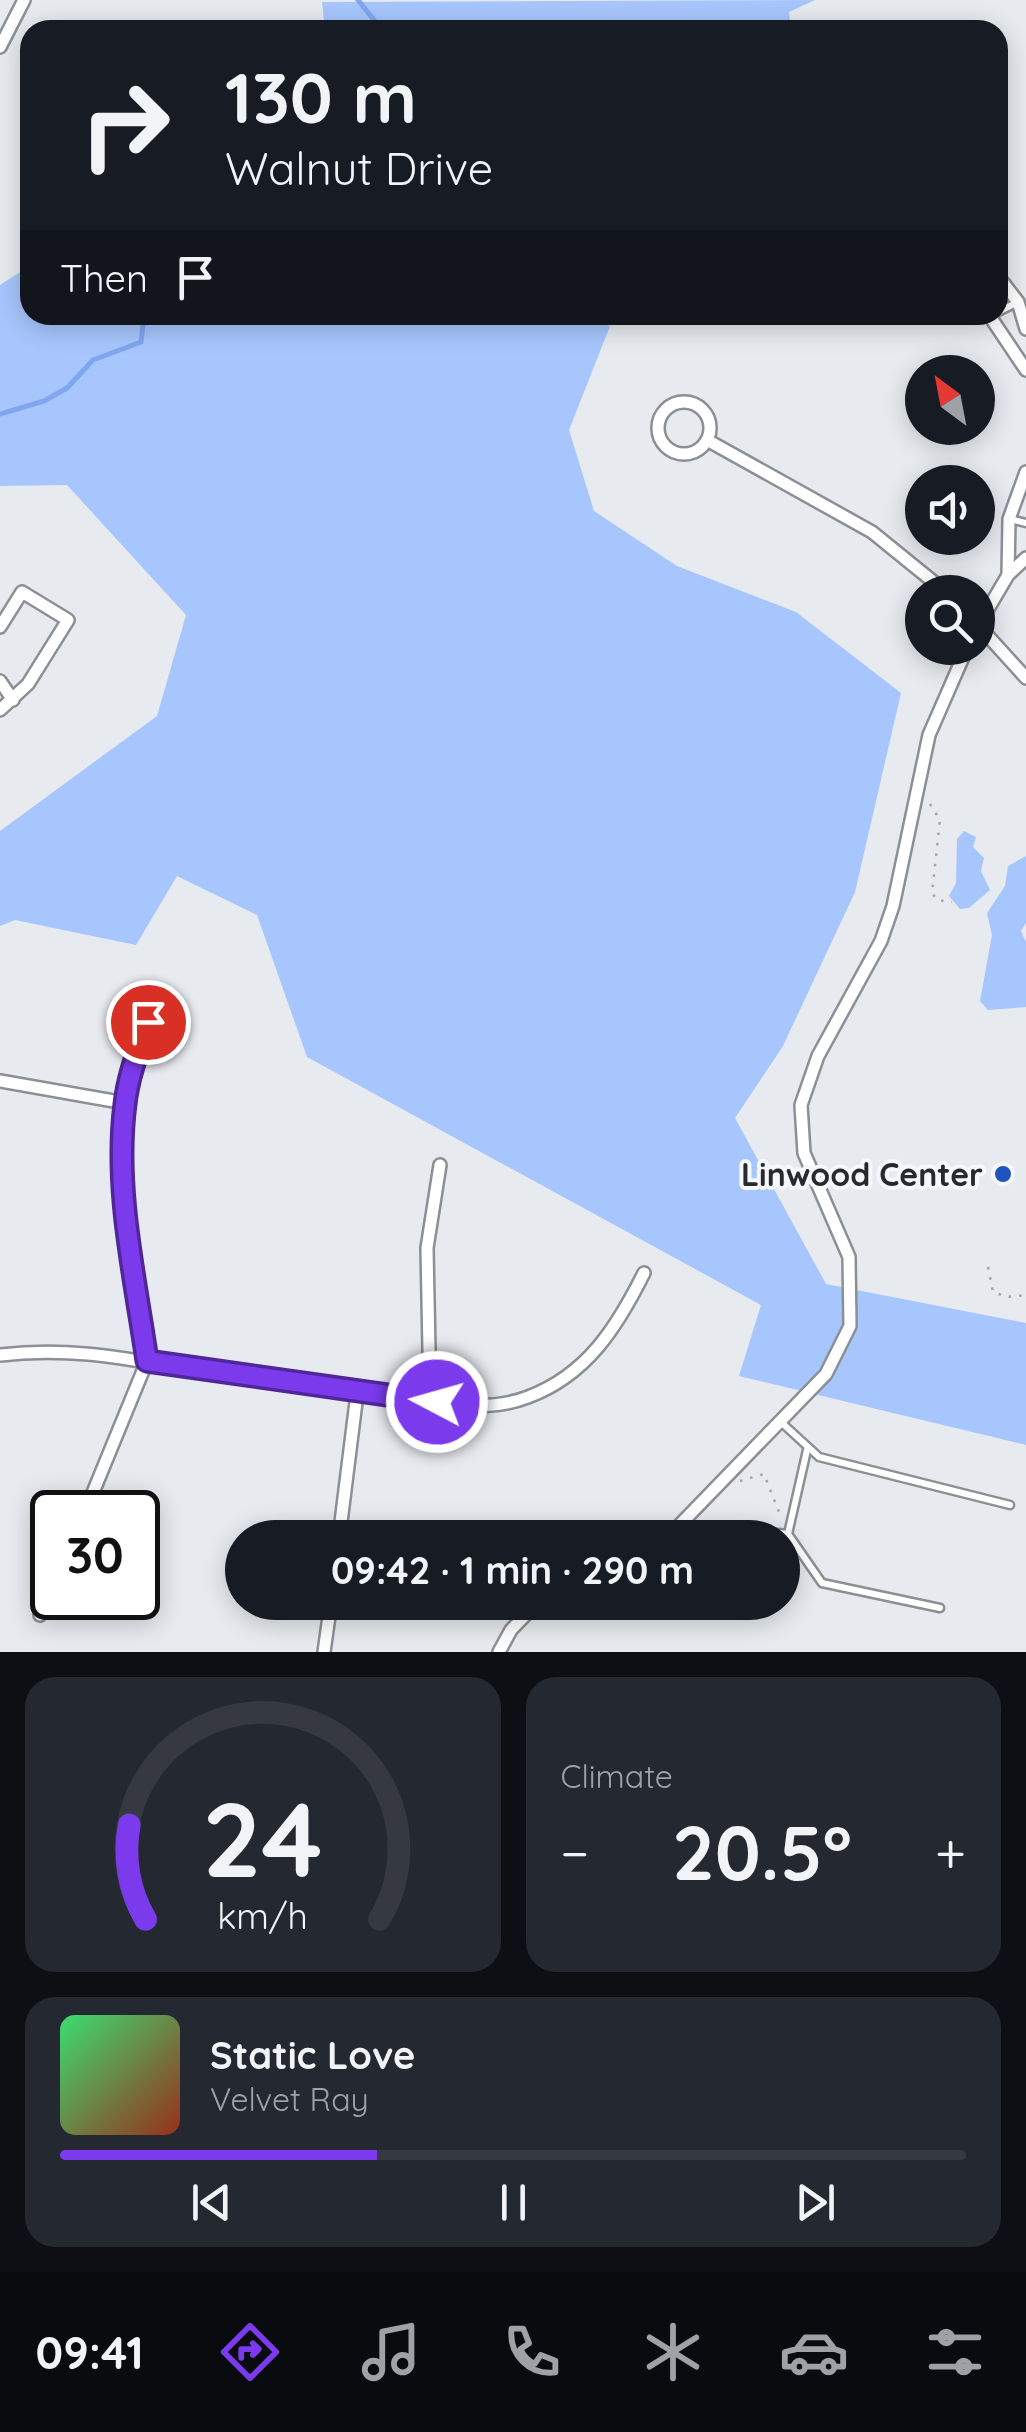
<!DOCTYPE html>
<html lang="en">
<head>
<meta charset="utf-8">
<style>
  :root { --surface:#171b24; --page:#242831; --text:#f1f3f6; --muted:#9ea1a6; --line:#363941; --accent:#7c3aed }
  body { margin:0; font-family:Quicksand,sans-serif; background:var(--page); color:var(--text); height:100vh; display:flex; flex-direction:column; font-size:38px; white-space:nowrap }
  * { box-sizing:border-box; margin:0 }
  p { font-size:32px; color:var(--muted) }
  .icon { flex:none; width:55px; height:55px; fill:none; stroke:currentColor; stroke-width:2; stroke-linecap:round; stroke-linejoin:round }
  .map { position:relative; height:1652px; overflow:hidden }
  .panel { display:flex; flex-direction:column; gap:25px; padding:25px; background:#0d0f14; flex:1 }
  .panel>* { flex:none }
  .banner { position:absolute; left:20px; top:20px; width:988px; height:305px; border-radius:30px; box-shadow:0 5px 25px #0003; background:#171b24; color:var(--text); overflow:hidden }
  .needle { width:65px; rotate:328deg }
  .tools { position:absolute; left:905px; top:355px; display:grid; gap:20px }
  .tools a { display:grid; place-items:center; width:90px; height:90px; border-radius:50%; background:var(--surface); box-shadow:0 5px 25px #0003; font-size:50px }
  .speed { position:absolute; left:30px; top:1490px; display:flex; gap:20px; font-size:50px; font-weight:700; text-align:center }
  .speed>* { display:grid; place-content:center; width:130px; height:130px; border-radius:50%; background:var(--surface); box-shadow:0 5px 25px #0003; line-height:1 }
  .speed .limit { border:5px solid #111; border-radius:15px; background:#fff; color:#111 }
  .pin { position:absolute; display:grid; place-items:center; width:85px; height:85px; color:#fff; margin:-42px; border:5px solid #fff; border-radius:50%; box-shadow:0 2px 10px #0007 }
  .me { position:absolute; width:110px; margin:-55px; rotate:276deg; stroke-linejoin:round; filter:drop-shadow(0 0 8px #0008) }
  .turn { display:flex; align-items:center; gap:35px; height:210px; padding:0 40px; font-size:45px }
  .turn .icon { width:130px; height:130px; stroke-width:2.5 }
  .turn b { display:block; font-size:70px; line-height:85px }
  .then { display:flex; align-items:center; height:95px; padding:0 40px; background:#0003; gap:20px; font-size:38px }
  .big { font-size:75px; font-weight:800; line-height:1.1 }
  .panel .card { flex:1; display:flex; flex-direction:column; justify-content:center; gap:15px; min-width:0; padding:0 35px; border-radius:30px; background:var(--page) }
  .panel .dial { align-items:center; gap:0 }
  .dial svg { height:260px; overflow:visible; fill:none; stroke:var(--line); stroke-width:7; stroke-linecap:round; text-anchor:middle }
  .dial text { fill:var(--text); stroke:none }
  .song { display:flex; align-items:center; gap:30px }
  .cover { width:120px; height:120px; border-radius:15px; background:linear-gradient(135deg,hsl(140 70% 55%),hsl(10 70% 35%)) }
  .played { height:10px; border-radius:5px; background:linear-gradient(90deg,var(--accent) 35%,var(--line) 35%) }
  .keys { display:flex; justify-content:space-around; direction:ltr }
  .heat { display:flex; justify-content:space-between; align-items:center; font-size:55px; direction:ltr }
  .panel .tiles { flex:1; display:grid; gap:25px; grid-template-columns:1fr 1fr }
  .card:last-child { grid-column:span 2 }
  .trip { position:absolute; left:225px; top:1520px; width:575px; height:100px; border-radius:50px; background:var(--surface); box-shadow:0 5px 25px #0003; font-weight:800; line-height:100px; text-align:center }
  .menu { display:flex; height:160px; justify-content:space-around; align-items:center; background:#090b0e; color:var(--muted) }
  .menu .icon { width:70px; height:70px }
  .menu .selected { color:var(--accent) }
  .menu b { font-size:45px; color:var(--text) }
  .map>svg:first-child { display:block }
</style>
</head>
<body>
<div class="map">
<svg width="1026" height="1652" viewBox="0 0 1026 1652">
  <rect width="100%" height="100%" fill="#e7eaef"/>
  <g fill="#a7c6fe">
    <polygon points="815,0 789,12 791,30 325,30 322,2"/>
    <polygon points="30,266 30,315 573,315 610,326 569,430 594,511 677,566 796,612 901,693 855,892 783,1046 735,1118 826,1284 1026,1323 1026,1445 739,1376 761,1305 307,1057 257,915 177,876 136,945 15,920 0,926 0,831 157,716 186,615 67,485 0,486 0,285"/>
    <polygon points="964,831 976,837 973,847 984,858 981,871 990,890 969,908 960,909 949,896 956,883 957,839"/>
    <polygon points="1026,856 1026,923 1021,931 1026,942 1026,1007 988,1010 980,1001 992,935 987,913 1005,886 1008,866"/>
  </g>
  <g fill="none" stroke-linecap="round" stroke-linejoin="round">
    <g stroke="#7fa6ef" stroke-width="5">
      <polyline points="358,0 382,30"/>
      <polyline points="278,315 326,322 354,315"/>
      <polyline points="0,414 44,401 67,388 93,360 141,342 143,324 138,315"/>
    </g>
    <g stroke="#8c8f94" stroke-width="11">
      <g id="lane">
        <polyline points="998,312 1018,302"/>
        <polyline points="1010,519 1026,523"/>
        <polyline points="782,1423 819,1457 1010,1505"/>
        <polyline points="788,1534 822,1583 940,1608"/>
        <polyline points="720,1538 739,1529 788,1534 807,1450"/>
      </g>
    </g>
    <g stroke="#8c8f94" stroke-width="16">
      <g id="street">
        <polyline points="0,47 24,0"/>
        <polyline points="998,276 1018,302 1026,329"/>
        <polyline points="989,315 1026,370"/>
        <circle cx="684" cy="428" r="26"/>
        <polyline points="707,440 872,532 946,592"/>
        <polyline points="1008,575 1009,519 1026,472"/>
        <polyline points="978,625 1026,678"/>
        <polyline points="978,626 1008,575 1026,558"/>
        <polyline points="0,627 22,592 68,620 28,684 0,710"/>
        <polyline points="0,681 13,700"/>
        <polyline points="0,1081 125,1103"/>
        <path d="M 0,1355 C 64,1347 118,1357 181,1368 C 253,1380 327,1391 400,1398 C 442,1403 487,1413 528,1397 C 587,1375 617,1327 644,1273"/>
        <polyline points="430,1401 427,1248 440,1165"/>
        <polyline points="85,1512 147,1361 125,1207 123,1140 125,1103 148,1021"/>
        <polyline points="339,1538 357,1394"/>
        <polyline points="667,1538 826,1374 850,1326 849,1257 804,1153 801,1105 818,1056 881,941 893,906 929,735 967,648"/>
        <polyline points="40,1615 52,1587"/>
        <polyline points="324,1652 331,1602"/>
        <polyline points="499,1652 511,1630 538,1602"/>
      </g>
    </g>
    <g stroke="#a1a4a8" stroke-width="2.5" stroke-dasharray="2.5 8" stroke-linecap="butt">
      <polyline points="930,804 940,820 932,893 937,900 952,902"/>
      <polyline points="988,1267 993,1292 1007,1297 1026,1295"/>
      <polyline points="740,1481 764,1474 781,1517"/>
    </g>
    <use href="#lane" stroke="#fff" stroke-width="6"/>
    <use href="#street" stroke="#fff" stroke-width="11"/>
  </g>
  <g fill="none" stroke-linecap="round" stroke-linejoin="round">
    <g stroke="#51269a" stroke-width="25">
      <path id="route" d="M 148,1022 C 139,1048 128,1076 125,1104 C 114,1189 135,1277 147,1361 L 437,1402"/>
    </g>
    <use href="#route" stroke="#7c3aed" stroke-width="18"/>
  </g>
  <circle fill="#1e53c0" stroke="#f4f7fc" stroke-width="4" cx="1003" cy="1174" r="10"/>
  <g text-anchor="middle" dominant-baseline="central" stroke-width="8" stroke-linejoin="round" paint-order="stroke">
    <g font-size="32" font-weight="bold" fill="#28292b" stroke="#f4f7fc" text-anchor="end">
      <text x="983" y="1174">Linwood Center</text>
    </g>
  </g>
</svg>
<div class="tools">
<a><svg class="needle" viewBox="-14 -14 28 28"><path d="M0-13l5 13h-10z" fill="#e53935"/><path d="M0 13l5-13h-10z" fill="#9ea1a6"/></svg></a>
<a><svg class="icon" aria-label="sound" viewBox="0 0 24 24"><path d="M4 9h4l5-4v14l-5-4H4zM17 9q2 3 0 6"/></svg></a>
<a><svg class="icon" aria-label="search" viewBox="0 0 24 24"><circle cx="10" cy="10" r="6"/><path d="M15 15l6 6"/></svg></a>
</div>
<div class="speed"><div class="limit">30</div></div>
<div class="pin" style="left:148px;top:1022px;background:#d93025"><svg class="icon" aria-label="arrive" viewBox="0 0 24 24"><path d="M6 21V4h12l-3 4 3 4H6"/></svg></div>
<svg class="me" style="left:437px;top:1402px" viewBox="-20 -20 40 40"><circle r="17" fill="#7c3aed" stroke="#fff" stroke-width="3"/><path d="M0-11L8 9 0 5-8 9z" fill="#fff"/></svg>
<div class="trip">09:42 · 1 min · 290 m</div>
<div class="banner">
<div class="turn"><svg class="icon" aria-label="right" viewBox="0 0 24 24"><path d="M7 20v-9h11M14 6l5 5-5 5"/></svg><div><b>130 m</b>Walnut Drive</div></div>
<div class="then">Then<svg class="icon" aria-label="arrive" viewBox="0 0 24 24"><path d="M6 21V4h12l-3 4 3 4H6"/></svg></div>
</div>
</div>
<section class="panel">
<div class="tiles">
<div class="card dial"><svg viewBox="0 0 100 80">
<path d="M14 69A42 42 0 1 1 86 69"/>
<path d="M14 69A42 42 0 0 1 9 40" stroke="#7c3aed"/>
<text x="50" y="56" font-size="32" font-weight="700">24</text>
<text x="50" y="72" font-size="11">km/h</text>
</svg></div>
<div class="card"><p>Climate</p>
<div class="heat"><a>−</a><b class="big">20.5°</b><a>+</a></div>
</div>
<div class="card">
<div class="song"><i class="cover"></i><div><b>Static Love</b><p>Velvet Ray</p></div></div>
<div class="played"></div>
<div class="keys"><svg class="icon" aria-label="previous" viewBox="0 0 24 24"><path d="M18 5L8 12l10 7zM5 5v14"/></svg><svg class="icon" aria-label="pause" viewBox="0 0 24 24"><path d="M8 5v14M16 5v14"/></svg><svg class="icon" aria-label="next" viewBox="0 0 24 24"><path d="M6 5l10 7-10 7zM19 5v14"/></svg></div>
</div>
</div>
</section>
<nav class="menu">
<b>09:41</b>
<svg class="icon selected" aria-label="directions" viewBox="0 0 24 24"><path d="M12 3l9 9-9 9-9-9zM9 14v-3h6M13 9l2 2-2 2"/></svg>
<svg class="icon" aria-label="music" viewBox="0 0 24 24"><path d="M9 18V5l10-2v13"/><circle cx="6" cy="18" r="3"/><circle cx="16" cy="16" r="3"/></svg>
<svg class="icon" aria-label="phone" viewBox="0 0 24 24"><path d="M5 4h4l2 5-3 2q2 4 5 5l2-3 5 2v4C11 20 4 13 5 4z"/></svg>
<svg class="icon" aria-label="climate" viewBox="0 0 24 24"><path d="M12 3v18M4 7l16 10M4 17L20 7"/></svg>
<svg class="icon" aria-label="car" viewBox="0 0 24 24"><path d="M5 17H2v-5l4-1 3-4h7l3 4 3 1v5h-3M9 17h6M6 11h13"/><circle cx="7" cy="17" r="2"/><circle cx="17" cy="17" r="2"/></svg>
<svg class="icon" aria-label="filters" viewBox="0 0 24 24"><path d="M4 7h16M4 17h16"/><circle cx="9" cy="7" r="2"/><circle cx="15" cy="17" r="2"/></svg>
</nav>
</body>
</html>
